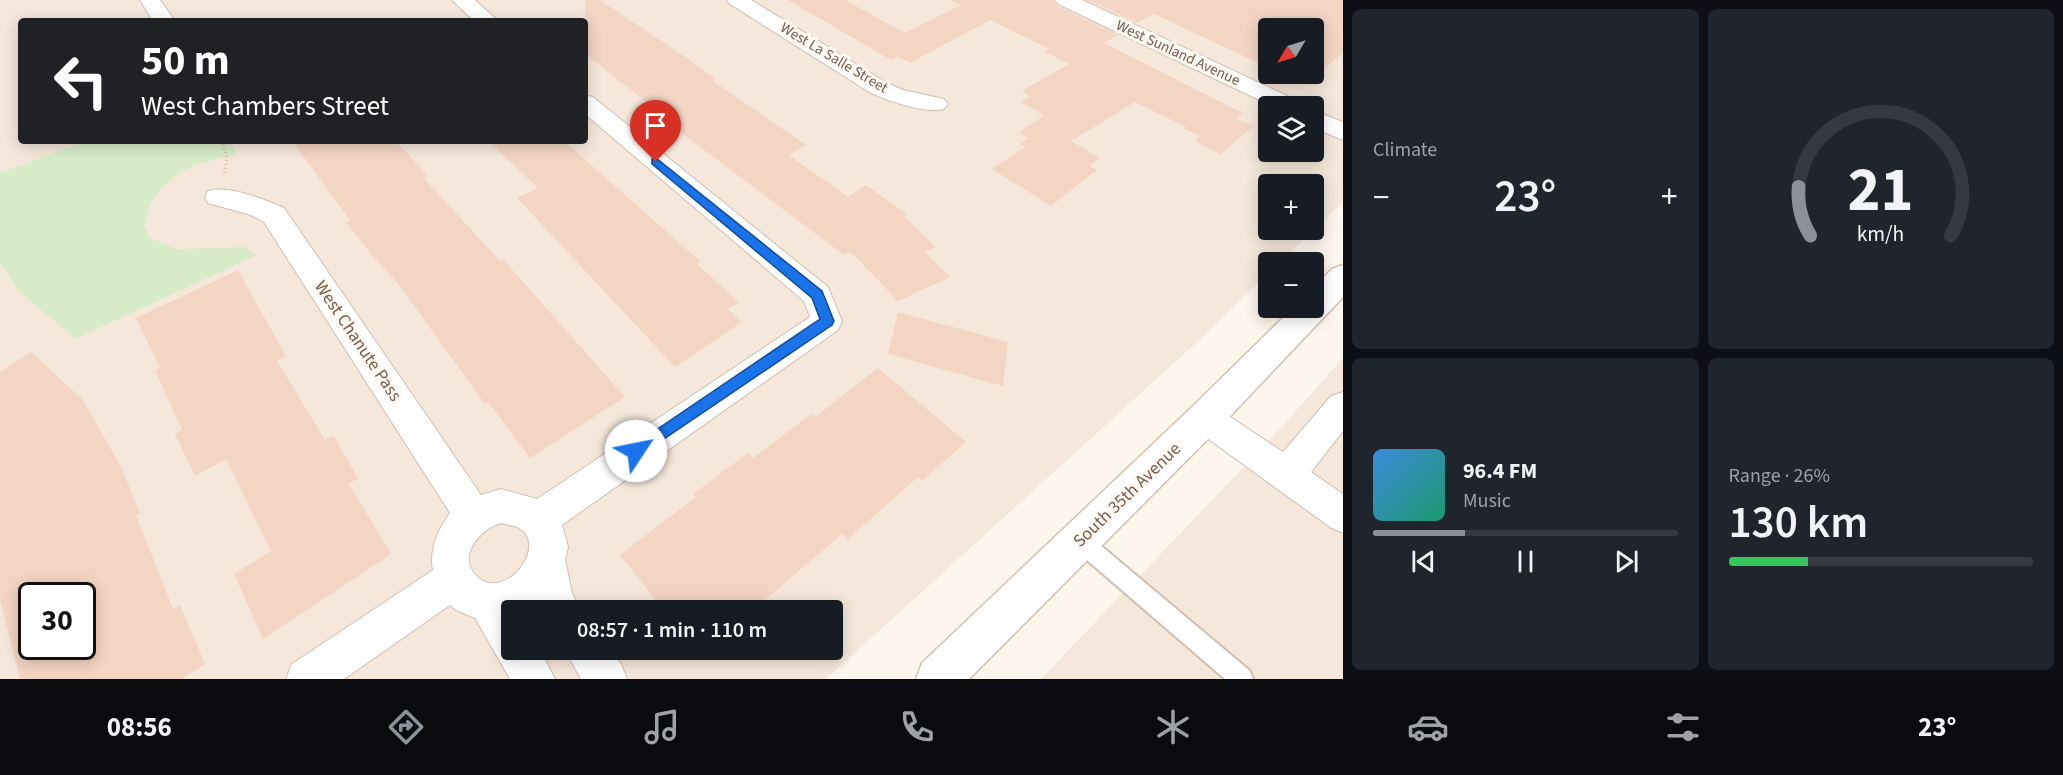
<!DOCTYPE html>
<html lang="en">
<head>
<meta charset="utf-8">
<style>
  :root { --surface:#171b24; --page:#20242c; --text:#f1f3f6; --muted:#9ea1a6; --line:#363941; --accent:#8c9099 }
  body { margin:0; font-family:"Source Sans 3",sans-serif; background:var(--page); color:var(--text); height:100vh; display:flex; flex-direction:column; font-size:22px; white-space:nowrap }
  * { box-sizing:border-box; margin:0 }
  p { font-size:20px; color:var(--muted) }
  .icon { flex:none; width:33px; height:33px; fill:none; stroke:currentColor; stroke-width:2; stroke-linecap:round; stroke-linejoin:round }
  .map { position:relative; flex:1; overflow:hidden }
  .drawer { display:flex; flex-direction:column; gap:9px; padding:9px; background:#0d0f14; width:720px }
  .drawer>* { flex:none }
  .top-card { position:absolute; left:18px; top:18px; width:570px; height:126px; border-radius:6px; box-shadow:0 3px 15px #0003; background:#202124; color:#fff; overflow:hidden }
  .needle { width:39px; rotate:232deg }
  .tools { position:absolute; left:1258px; top:18px; display:grid; gap:12px }
  .tools a { display:grid; place-items:center; width:66px; height:66px; border-radius:6px; background:var(--surface); box-shadow:0 3px 15px #0003; font-size:30px }
  .speed { position:absolute; left:18px; top:582px; display:flex; gap:12px; font-size:30px; font-weight:700; text-align:center }
  .speed>* { display:grid; place-content:center; width:78px; height:78px; border-radius:50%; background:var(--surface); box-shadow:0 3px 15px #0003; line-height:1 }
  .speed .limit { border:3px solid #111; border-radius:9px; background:#fff; color:#111 }
  .pin { position:absolute; display:grid; place-items:center; width:51px; height:51px; color:#fff; margin:-62px -26px; border-radius:50% 50% 50% 0; rotate:-45deg; box-shadow:0 0 6px #0007 }
  .pin .icon { rotate:45deg }
  .me { position:absolute; width:66px; margin:-33px; rotate:56deg; stroke-linejoin:round; filter:drop-shadow(0 0 4px #0008) }
  .turn { display:flex; align-items:center; gap:21px; height:126px; padding:0 24px; font-size:27px }
  .turn .icon { width:78px; height:78px; stroke-width:2.5 }
  .turn b { display:block; font-size:42px; line-height:51px }
  .big { font-size:45px; font-weight:600; line-height:1.1 }
  .drawer .card { flex:1; display:flex; flex-direction:column; justify-content:center; gap:9px; min-width:0; padding:0 21px; border-radius:9px; background:var(--page) }
  .drawer .dial { align-items:center; gap:0 }
  .dial svg { height:156px; overflow:visible; fill:none; stroke:var(--line); stroke-width:7; stroke-linecap:round; text-anchor:middle }
  .dial text { fill:var(--text); stroke:none }
  .song { display:flex; align-items:center; gap:18px }
  .cover { width:72px; height:72px; border-radius:9px; background:linear-gradient(135deg,hsl(210 70% 55%),hsl(160 70% 35%)) }
  .played { height:6px; border-radius:3px; background:linear-gradient(90deg,var(--accent) 30%,var(--line) 30%) }
  .keys { display:flex; justify-content:space-around; direction:ltr }
  .heat { display:flex; justify-content:space-between; align-items:center; font-size:33px; direction:ltr }
  .charge { height:9px; border-radius:4px; background:linear-gradient(90deg,#34c759 26%,var(--line) 0) }
  .drawer .tiles { flex:1; display:grid; gap:9px; grid-template-columns:repeat(2,1fr) }
  .trip { position:absolute; left:501px; top:600px; width:342px; height:60px; border-radius:6px; background:var(--surface); box-shadow:0 3px 15px #0003; font-weight:600; line-height:60px; text-align:center }
  .dock { display:flex; height:96px; justify-content:space-around; align-items:center; background:#090b0e; color:var(--muted) }
  .dock .icon { width:42px; height:42px }
  .dock .active { color:var(--accent) }
  .dock b { font-size:27px; color:var(--text) }
  main { display:flex; flex:1; min-height:0 }
  .map>svg:first-child { display:block }
</style>
</head>
<body>
<main>
<div class="map">
<svg width="1343" height="679" viewBox="0 0 1343 679">
  <rect width="100%" height="100%" fill="#fdf6ec"/>
  <g fill="#f5e8da" fill-rule="evenodd">
    <path d="M 0,0 L 1343,0 L 1343,202 L 1280,262 L 1269,262 L 1269,273 L 1196,343 L 826,679 L 0,679 ZM 21,21 L 585,21 L 585,141 L 21,141 ZM 1269,28 L 1314,28 L 1314,74 L 1269,74 ZM 1269,106 L 1314,106 L 1314,152 L 1269,152 ZM 1269,184 L 1314,184 L 1314,230 L 1269,230 ZM 32,596 L 82,596 L 82,646 L 32,646 ZM 512,610 L 832,610 L 832,650 L 512,650 Z"/>
    <polygon points="1343,358 1343,679 1041,679 1278,431"/>
  </g>
  <path fill="#d8ecc9" d="M 86,141 L 230,141 L 237,154 C 191,164 157,174 144,225 L 150,238 L 177,249 L 245,247 L 257,255 L 75,339 L 18,290 L 0,263 L 0,173 Z"/>
  <g fill="#f3d5c3" fill-rule="evenodd">
    <polygon points="585,0 600,0 687,58 716,79 713,81 806,145 789,155 848,197 866,185 907,214 904,216 936,247 925,252 950,277 898,301 850,251 844,255 663,119 666,117 585,54"/>
    <polygon points="788,0 845,0 905,33 961,5 950,0 1053,0 1057,6 1118,35 1104,43 1243,113 1237,118 1254,126 1220,154 1195,141 1200,136 1184,129 1186,127 1135,102 1071,141 1100,158 1089,166 1097,170 1051,206 992,169 1025,147 1020,144 1029,138 1019,133 1044,115 1021,102 1030,97 1022,91 1069,64 1045,52 1049,49 990,20 910,63 898,56 891,60"/>
    <polygon points="1087,0 1343,0 1343,53 1310,80 1296,74 1314,74 1314,28 1269,28 1269,68 1154,14 1137,23"/>
    <polygon points="292,141 396,141 428,176 424,178 453,210 500,261 503,259 625,397 530,458 488,402 485,404 399,285 370,253 346,222 350,220"/>
    <polygon points="488,141 564,141 701,262 697,264 739,302 728,309 742,322 675,367 517,198 538,188"/>
    <polygon points="238,270 286,356 277,361 325,440 333,435 358,478 349,484 391,554 263,639 234,574 271,551 226,459 195,476 175,434 182,430 155,370 160,368 136,318"/>
    <polygon points="898,312 1008,342 1003,386 888,354"/>
    <path d="M 31,352 L 83,400 L 121,467 L 140,513 L 136,515 L 173,609 L 180,605 L 205,664 L 182,679 L 20,679 L 0,599 L 0,372 ZM 32,596 L 82,596 L 82,646 L 32,646 Z"/>
    <polygon points="878,368 966,442 922,481 918,477 848,539 842,534 759,605 762,608 759,610 663,610 620,555 696,497 693,494 748,453 753,458 811,414 815,417"/>
  </g>
  <g fill="none" stroke-linecap="round" stroke-linejoin="round">
    <g stroke="#d1beb0" stroke-width="4">
      <polygon id="lane" points="1080,531 1087,534 1250,671 1253,679 1225,679 1073,548 1070,541 1073,534"/>
    </g>
    <g stroke="#d1beb0" stroke-width="2">
      <g id="street">
        <polygon points="140,0 160,0 175,21 153,21"/>
        <polygon points="452,0 475,0 498,21 474,21"/>
        <path d="M 727,0 L 751,0 L 887,83 L 903,90 L 944,99 L 948,104 L 944,109 C 925,114 889,101 871,93 L 730,4 Z"/>
        <polygon points="1055,0 1082,0 1298,101 1302,106 1272,106 1058,4"/>
        <path d="M 585,95 L 593,97 L 828,287 L 842,321 L 838,330 L 562,525 L 568,547 L 565,559 L 572,593 L 580,610 L 538,610 L 536,606 L 531,610 L 512,610 L 512,650 L 540,650 L 555,679 L 510,679 L 475,618 L 456,610 L 450,605 L 344,679 L 286,679 L 292,664 L 433,570 C 429,550 438,529 450,513 L 264,222 L 251,215 L 208,203 L 205,197 L 208,191 C 228,185 265,199 284,208 L 481,495 L 501,489 L 537,499 L 810,317 L 804,301 L 585,114 ZM 501,523 C 506,525 514,525 519,528 C 551,547 500,608 473,572 C 459,552 483,528 501,523 Z"/>
        <polygon points="1314,111 1343,122 1343,140 1314,128"/>
        <polygon points="1343,392 1343,431 1311,472 1343,494 1343,533 1330,527 1193,428 1188,418 1193,408 1205,403 1217,408 1283,452 1331,396"/>
        <polygon points="565,650 611,650 621,664 627,679 581,679"/>
      </g>
    </g>
    <g stroke="#d6c0b0" stroke-width="3">
      <polygon id="secondary" points="1343,265 1343,297 1218,429 969,679 916,679 922,663 1192,407 1293,308 1314,308 1314,287 1332,269"/>
    </g>
    <polyline stroke="#d9b8a5" stroke-width="3" stroke-dasharray="1 3" stroke-linecap="butt" points="221,141 227,157 224,173"/>
    <use href="#lane" fill="#fff" fill-rule="evenodd"/>
    <use href="#street" fill="#fff" fill-rule="evenodd"/>
    <use href="#secondary" fill="#fff" fill-rule="evenodd"/>
  </g>
  <polygon fill="#1a73e8" stroke="#114b97" stroke-width="1.5" points="656,158 822,291 834,321 832,325 636,458 631,456 628,451 631,447 820,319 812,298 652,164 652,159"/>
  <g text-anchor="middle" dominant-baseline="central" stroke-width="6" stroke-linejoin="round" paint-order="stroke">
    <g font-size="15" fill="#7a5c4d" stroke="#fffaf3">
      <text transform="translate(1178 53) rotate(25)">West Sunland Avenue</text>
      <text transform="translate(834 58) rotate(31)">West La Salle Street</text>
    </g>
    <g font-size="18" fill="#7a5c4d" stroke="#fffaf3">
      <text transform="translate(358 341) rotate(56)">West Chanute Pass</text>
      <text transform="translate(1127 495) rotate(-44)">South 35th Avenue</text>
    </g>
  </g>
</svg>
<div class="tools">
<a><svg class="needle" viewBox="-14 -14 28 28"><path d="M0-13l5 13h-10z" fill="#e53935"/><path d="M0 13l5-13h-10z" fill="#9ea1a6"/></svg></a>
<a><svg class="icon" aria-label="layers" viewBox="0 0 24 24"><path d="M12 4l9 5-9 5-9-5zM3 14l9 5 9-5"/></svg></a>
<a>+</a>
<a>−</a>
</div>
<div class="speed"><div class="limit">30</div></div>
<div class="pin" style="left:656px;top:162px;background:#d93025"><svg class="icon" aria-label="arrive" viewBox="0 0 24 24"><path d="M6 21V4h12l-3 4 3 4H6"/></svg></div>
<svg class="me" style="left:636px;top:451px" viewBox="-20 -20 40 40"><circle r="19" fill="#fff"/><path d="M0-13L10 11 0 6-10 11z" fill="#1a73e8"/></svg>
<div class="trip">08:57 · 1 min · 110 m</div>
<div class="top-card">
<div class="turn"><svg class="icon" aria-label="left" viewBox="0 0 24 24"><path d="M17 20v-9H6M10 6l-5 5 5 5"/></svg><div><b>50 m</b>West Chambers Street</div></div>
</div>
</div>
<section class="drawer">
<div class="tiles">
<div class="card"><p>Climate</p>
<div class="heat"><a>−</a><b class="big">23°</b><a>+</a></div>
</div>
<div class="card dial"><svg viewBox="0 0 100 80">
<path d="M14 69A42 42 0 1 1 86 69"/>
<path d="M14 69A42 42 0 0 1 8 44" stroke="#8c9099"/>
<text x="50" y="56" font-size="32" font-weight="700">21</text>
<text x="50" y="72" font-size="11">km/h</text>
</svg></div>
<div class="card">
<div class="song"><i class="cover"></i><div><b>96.4 FM</b><p>Music</p></div></div>
<div class="played"></div>
<div class="keys"><svg class="icon" aria-label="previous" viewBox="0 0 24 24"><path d="M18 5L8 12l10 7zM5 5v14"/></svg><svg class="icon" aria-label="pause" viewBox="0 0 24 24"><path d="M8 5v14M16 5v14"/></svg><svg class="icon" aria-label="next" viewBox="0 0 24 24"><path d="M6 5l10 7-10 7zM19 5v14"/></svg></div>
</div>
<div class="card"><p>Range · 26%</p><b class="big">130 km</b><div class="charge"></div></div>
</div>
</section>
</main>
<nav class="dock">
<b>08:56</b>
<svg class="icon active" aria-label="directions" viewBox="0 0 24 24"><path d="M12 3l9 9-9 9-9-9zM9 14v-3h6M13 9l2 2-2 2"/></svg>
<svg class="icon" aria-label="music" viewBox="0 0 24 24"><path d="M9 18V5l10-2v13"/><circle cx="6" cy="18" r="3"/><circle cx="16" cy="16" r="3"/></svg>
<svg class="icon" aria-label="phone" viewBox="0 0 24 24"><path d="M5 4h4l2 5-3 2q2 4 5 5l2-3 5 2v4C11 20 4 13 5 4z"/></svg>
<svg class="icon" aria-label="climate" viewBox="0 0 24 24"><path d="M12 3v18M4 7l16 10M4 17L20 7"/></svg>
<svg class="icon" aria-label="car" viewBox="0 0 24 24"><path d="M5 17H2v-5l4-1 3-4h7l3 4 3 1v5h-3M9 17h6M6 11h13"/><circle cx="7" cy="17" r="2"/><circle cx="17" cy="17" r="2"/></svg>
<svg class="icon" aria-label="filters" viewBox="0 0 24 24"><path d="M4 7h16M4 17h16"/><circle cx="9" cy="7" r="2"/><circle cx="15" cy="17" r="2"/></svg>
<b>23°</b>
</nav>
</body>
</html>
